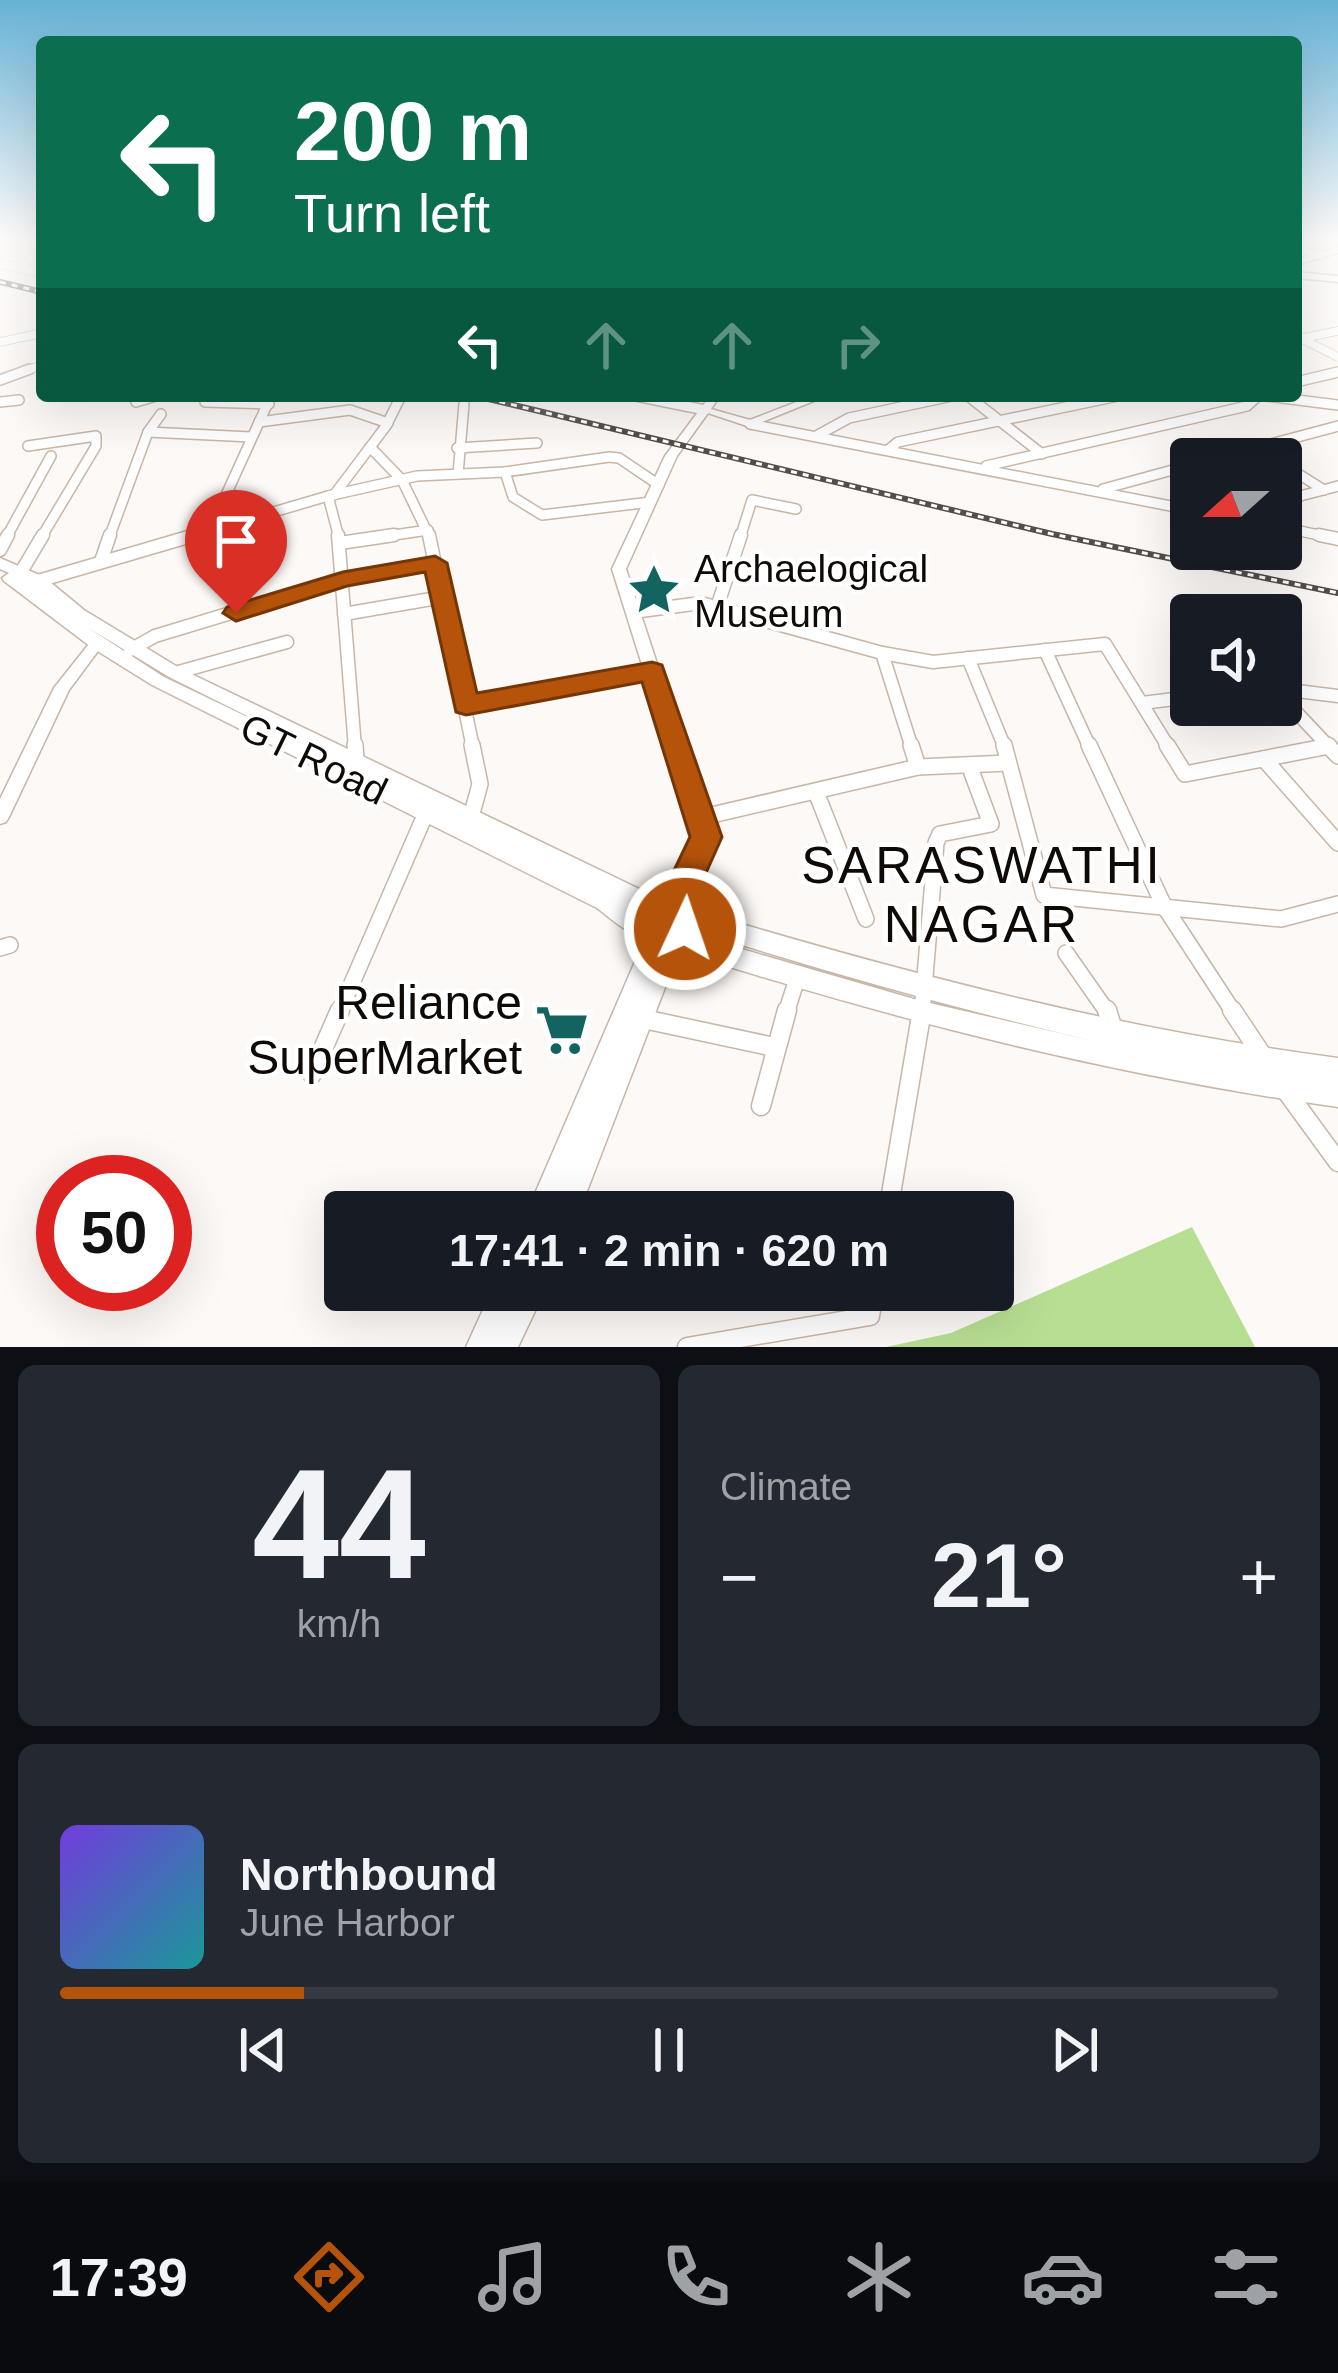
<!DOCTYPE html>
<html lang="en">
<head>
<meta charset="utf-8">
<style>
  :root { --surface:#171b24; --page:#242831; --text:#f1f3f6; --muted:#9ea1a6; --line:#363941; --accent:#b45309 }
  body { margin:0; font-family:Helvetica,sans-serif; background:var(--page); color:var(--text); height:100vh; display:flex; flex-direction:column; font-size:45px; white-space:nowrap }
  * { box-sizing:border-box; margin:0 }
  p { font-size:39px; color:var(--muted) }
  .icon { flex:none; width:66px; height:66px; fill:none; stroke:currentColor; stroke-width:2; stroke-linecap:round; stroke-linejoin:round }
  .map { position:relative; height:1347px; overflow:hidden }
  .sheet { display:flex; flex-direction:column; gap:18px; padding:18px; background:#0d0f14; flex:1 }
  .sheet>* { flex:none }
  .banner { position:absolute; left:36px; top:36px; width:1266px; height:366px; border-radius:12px; box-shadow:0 12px 48px #0002; background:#0b6e4f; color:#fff; overflow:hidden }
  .needle { width:78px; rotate:249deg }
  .buttons { position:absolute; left:1170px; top:438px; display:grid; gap:24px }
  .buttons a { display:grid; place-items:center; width:132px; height:132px; border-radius:12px; background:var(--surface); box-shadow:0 12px 48px #0002; font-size:60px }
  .speed { position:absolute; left:36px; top:1155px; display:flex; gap:24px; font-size:60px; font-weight:700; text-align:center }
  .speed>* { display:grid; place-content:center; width:156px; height:156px; border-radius:50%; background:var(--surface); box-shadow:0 12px 48px #0002; line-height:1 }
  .speed .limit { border:18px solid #d22; background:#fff; color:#111 }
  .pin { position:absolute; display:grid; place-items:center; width:102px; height:102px; color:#fff; margin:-123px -51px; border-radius:50% 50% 50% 0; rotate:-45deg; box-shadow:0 0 12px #0007 }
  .pin .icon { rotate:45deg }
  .me { position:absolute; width:132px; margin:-66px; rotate:3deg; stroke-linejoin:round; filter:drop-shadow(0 0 9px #0008) }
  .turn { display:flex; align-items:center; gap:42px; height:252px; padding:0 60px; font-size:54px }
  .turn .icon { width:156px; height:156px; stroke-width:2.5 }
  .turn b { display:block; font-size:84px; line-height:102px }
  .lanes { display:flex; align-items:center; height:114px; padding:0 60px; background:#0003; justify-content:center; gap:60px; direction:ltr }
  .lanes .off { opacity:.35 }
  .big { font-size:90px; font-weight:600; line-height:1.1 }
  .sheet .card { flex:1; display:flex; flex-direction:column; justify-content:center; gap:18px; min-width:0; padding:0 42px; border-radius:18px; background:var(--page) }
  .sheet .dial { align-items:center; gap:0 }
  .dial b { font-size:156px; line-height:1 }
  .song { display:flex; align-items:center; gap:36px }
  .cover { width:144px; height:144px; border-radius:18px; background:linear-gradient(135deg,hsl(260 70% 55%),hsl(180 70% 35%)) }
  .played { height:12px; border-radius:6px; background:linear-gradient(90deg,var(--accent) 20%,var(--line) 20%) }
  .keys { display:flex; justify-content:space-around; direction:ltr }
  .heat { display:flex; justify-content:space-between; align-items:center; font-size:66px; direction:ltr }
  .sheet .tiles { flex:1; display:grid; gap:18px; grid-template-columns:1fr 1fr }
  .card:last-child { grid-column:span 2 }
  .trip { position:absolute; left:324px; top:1191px; width:690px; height:120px; border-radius:12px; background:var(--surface); box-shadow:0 12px 48px #0002; font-weight:600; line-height:120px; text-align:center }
  .tabs { display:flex; height:192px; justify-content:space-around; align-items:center; background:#090b0e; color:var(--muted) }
  .tabs .icon { width:84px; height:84px }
  .tabs .on { color:var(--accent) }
  .tabs b { font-size:54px; color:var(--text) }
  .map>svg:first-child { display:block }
</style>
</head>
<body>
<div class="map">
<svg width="1338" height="1347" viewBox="0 0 1338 1347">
  <rect width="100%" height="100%" fill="#fdf9f6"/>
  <polygon fill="#b7df92" points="1192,1227 1255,1347 886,1347 951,1333"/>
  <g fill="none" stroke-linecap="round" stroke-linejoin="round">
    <g stroke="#c8b6a7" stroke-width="9">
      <g id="minor-far4">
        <polyline points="1296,248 1320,255"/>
        <polyline points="0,253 30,240"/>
        <polyline points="0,264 42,273"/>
        <polyline points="16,266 42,254"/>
        <polyline points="1296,336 1338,357"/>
        <polyline points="1303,338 1338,331"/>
        <polyline points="0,342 42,333"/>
        <polyline points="22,372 42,365"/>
      </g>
    </g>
    <g stroke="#c8b6a7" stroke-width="12">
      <g id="minor-far3">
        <polyline points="0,380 30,369"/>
        <polyline points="1296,382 1338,372"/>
        <polyline points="636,396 705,410"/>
        <polyline points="968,396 1042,454"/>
        <polyline points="1266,396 1338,405"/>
        <polyline points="0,402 19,400"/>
        <polyline points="136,402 156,396"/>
        <polyline points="205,402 269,404"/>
        <polyline points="259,422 350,410 388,423"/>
        <polyline points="750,424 1191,510"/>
        <polyline points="148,432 251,437"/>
        <polyline points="818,435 849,418 952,396"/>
        <polyline points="28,446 96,436 96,446 41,538"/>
        <polyline points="370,447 402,480 430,538"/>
        <polyline points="457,448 537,443"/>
        <polyline points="888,450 898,442 1118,396"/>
        <polyline points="1215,459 1338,426"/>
        <polyline points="1281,463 1324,490"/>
        <polyline points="986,466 1247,406 1258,396"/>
        <polyline points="505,472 513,497 542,515 651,502"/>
        <polyline points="458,474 464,404"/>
        <polyline points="1103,489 1191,465"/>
        <polyline points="334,495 386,426 399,400"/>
        <polyline points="328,496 339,538"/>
        <polyline points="1281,501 1338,486"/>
        <polyline points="222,527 221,506 271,396"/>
        <polyline points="1281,527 1333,538"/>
        <polyline points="6,538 51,456"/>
        <polyline points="109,538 148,432 161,414"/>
        <polyline points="185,538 328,496 417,476 505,472 609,457 619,458 659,485"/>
        <polyline points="374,538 428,530"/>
        <polyline points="740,538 752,500 796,509"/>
      </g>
    </g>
    <g stroke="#c8b6a7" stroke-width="15">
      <g id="minor-far2">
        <polyline points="338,535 355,748"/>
        <polyline points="429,535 473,748"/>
        <polyline points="1319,535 1338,539"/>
        <polyline points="340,543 394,535"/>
        <polyline points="0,550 8,535"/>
        <polyline points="101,561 110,535"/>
        <polyline points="21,572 43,535"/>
        <polyline points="38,581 195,535"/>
        <polyline points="717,607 741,535"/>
        <polyline points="633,612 701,603 882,653 933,662 1105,644 1169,748"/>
        <polyline points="344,614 443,597"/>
        <polyline points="130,650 155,636 343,579 435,563"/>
        <polyline points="1045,650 1090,748"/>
        <polyline points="882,653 912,748"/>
        <polyline points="968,658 1005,748"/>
        <polyline points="175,673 287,642"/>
        <polyline points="1281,689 1338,696"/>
        <polyline points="1281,696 1330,748"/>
        <polyline points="1142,703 1191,697"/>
        <polyline points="466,705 652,671"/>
        <polyline points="1320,748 1329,746"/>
      </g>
    </g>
    <g stroke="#c8b6a7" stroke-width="18">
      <g id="minor-far1">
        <polyline points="355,745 356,760"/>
        <polyline points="911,745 918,767"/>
        <polyline points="1004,745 1044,895 1281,919 1338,904"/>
        <polyline points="1089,745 1164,906 1234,1013"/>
        <polyline points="1167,745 1185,774 1329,746"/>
        <polyline points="1327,745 1338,756"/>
        <polyline points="1264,759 1338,843"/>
        <polyline points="816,792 866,919"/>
        <polyline points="471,817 480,784 472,745"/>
        <polyline points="699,818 918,767 1008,763"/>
        <polyline points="0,948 10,945"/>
        <polyline points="1066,953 1108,1013"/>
        <polyline points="339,1013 429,806"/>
        <polyline points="786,1013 797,979"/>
        <polyline points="922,1013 936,843 940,834 991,824 969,765"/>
      </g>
    </g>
    <g stroke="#c8b6a7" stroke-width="21">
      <g id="minor">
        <polyline points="1107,1010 1114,1033"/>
        <polyline points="1232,1010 1262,1055"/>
        <polyline points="639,1018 774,1047"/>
        <polyline points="312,1074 340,1010"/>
        <polyline points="1284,1088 1338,1162"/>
        <polyline points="761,1106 787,1010"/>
        <polyline points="888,1212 922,1010"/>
        <polyline points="687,1347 870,1316 874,1290"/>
      </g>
    </g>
    <g stroke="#c8b6a7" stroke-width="3">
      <g id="tertiary">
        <polygon points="1296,272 1338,276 1338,282 1296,278"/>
        <polygon points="710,396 720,396 711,409 750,420 812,396 826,396 750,427 708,413 677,456 626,569 714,837 681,912 674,914 667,912 665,906 696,837 612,569 665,456"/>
        <polygon points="97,638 104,643 69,690 9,817 6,822 0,824 0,799 54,688 92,640"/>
      </g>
    </g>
    <g stroke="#c8b6a7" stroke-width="3">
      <g id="secondary">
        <polygon points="1338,247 1338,253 1296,265 1296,259"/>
        <path d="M 0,558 L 44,577 L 84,610 L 181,669 L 654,896 C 685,896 682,906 708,914 C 916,976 1123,1030 1338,1058 L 1338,1107 C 1113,1076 895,1020 679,951 L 579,1212 L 527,1212 L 643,943 L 647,936 L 655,933 L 662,936 L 676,930 L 921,1001 L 1098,1042 C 983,1015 868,984 755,949 C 731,941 686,933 669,916 L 652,916 L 628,905 L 648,919 L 651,926 L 648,933 C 630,939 611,918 597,908 L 152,685 L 91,647 L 4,581 L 2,578 L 9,573 L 0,569 ZM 87,627 L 169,677 L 300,742 L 164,677 Z"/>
        <polygon points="492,1290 545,1290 518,1347 466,1347"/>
      </g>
    </g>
    <use href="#minor-far4" stroke="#fff" stroke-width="8"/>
    <use href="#minor-far3" stroke="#fff" stroke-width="9"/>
    <use href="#minor-far2" stroke="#fff" stroke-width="12"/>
    <use href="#minor-far1" stroke="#fff" stroke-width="15"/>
    <use href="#minor" stroke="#fff" stroke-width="18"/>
    <use href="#tertiary" fill="#fff" fill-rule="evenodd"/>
    <use href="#secondary" fill="#fff" fill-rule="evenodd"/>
    <g stroke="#534e4a" stroke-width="6">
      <g id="rail">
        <polyline points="0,282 42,292"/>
        <polyline points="476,396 1052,534 1338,593"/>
      </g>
    </g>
    <use href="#rail" stroke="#fff" stroke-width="3" stroke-dasharray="6" stroke-linecap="butt"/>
  </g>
  <linearGradient id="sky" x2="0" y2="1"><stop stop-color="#66b2d6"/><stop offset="0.56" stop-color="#fefcfb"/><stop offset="1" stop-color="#fefcfb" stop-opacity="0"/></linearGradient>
  <rect width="1338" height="428" fill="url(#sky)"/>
  <polygon fill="#b45309" stroke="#753606" stroke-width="3" points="435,556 447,563 477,693 652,662 662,665 722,837 693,902 701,916 697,940 685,944 673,940 657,906 690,837 642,682 466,715 456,712 425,572 347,586 236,621 223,613 227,607 343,572"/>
  <defs>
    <g id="sight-bare" transform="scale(4.14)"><path d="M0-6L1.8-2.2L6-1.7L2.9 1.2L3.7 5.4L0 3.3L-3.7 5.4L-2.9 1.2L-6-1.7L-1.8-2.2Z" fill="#136361" stroke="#fff" stroke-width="2.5" paint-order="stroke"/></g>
    <g id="supermarket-bare" transform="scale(4.14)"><path d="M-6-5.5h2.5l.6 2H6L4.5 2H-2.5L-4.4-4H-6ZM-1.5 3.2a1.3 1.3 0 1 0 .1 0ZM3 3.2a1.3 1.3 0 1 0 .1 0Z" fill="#136361" stroke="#fff" stroke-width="2.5" paint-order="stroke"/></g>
  </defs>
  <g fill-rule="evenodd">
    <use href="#sight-bare" x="654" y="590"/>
    <use href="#supermarket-bare" x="562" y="1030"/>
  </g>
  <g text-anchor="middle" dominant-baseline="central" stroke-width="9" stroke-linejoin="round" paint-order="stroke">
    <g font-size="39" fill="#100a06" stroke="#fff" text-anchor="start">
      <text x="694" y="568">Archaelogical<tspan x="694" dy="45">Museum</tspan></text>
    </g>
    <g font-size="39" fill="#100a06" stroke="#fff">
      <text transform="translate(314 759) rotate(26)">GT Road</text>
    </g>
    <g font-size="48" fill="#100a06" stroke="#fff" text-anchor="end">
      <text x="522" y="1002">Reliance<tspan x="522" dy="55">SuperMarket</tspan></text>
    </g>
    <g font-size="51" letter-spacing="3" fill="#100a06" stroke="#fff">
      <text x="982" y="865">SARASWATHI<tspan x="982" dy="59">NAGAR</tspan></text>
    </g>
  </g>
</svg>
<div class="buttons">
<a><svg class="needle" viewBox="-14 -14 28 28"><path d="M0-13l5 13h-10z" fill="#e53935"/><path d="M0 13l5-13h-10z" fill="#9ea1a6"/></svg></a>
<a><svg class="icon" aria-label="sound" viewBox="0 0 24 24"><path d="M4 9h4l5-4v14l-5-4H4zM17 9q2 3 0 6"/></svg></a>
</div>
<div class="speed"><div class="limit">50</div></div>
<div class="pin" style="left:236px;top:613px;background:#d93025"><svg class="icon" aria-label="arrive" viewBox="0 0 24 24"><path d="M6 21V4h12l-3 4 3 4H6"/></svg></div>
<svg class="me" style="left:685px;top:929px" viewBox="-20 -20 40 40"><circle r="17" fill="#b45309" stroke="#fff" stroke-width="3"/><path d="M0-11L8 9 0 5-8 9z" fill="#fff"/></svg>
<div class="trip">17:41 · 2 min · 620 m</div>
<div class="banner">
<div class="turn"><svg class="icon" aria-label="left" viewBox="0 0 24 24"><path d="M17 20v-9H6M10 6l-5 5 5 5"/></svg><div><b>200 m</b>Turn left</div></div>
<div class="lanes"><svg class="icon" aria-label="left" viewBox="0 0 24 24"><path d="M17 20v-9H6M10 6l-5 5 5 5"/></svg><svg class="icon off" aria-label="ahead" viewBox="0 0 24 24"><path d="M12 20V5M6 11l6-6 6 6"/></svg><svg class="icon off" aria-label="ahead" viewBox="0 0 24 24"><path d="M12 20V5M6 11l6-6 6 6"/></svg><svg class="icon off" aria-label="right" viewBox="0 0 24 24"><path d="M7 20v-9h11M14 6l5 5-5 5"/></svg></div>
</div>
</div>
<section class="sheet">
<div class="tiles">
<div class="card dial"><b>44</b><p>km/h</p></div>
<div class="card"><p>Climate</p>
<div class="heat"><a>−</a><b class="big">21°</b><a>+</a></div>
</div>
<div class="card">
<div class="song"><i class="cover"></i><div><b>Northbound</b><p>June Harbor</p></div></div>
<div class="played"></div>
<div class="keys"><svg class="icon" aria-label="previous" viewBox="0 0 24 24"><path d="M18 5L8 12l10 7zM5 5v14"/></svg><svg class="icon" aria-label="pause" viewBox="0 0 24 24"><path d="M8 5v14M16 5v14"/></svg><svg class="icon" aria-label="next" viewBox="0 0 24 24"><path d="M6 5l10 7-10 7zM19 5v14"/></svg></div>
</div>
</div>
</section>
<nav class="tabs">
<b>17:39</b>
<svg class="icon on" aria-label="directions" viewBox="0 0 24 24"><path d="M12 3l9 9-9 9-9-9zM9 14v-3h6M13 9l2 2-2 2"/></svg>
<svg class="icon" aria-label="music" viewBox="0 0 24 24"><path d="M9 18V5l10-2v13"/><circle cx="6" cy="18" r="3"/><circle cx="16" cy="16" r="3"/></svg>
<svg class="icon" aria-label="phone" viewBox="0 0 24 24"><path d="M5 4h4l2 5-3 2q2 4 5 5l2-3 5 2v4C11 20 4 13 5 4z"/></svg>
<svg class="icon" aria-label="climate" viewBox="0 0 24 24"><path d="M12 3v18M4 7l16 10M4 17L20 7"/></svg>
<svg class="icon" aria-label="car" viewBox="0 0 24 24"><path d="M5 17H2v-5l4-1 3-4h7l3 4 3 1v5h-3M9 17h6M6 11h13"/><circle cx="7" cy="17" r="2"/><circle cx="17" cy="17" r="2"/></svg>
<svg class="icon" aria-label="filters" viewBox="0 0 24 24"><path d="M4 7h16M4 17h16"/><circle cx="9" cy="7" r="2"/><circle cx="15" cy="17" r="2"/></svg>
</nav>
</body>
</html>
